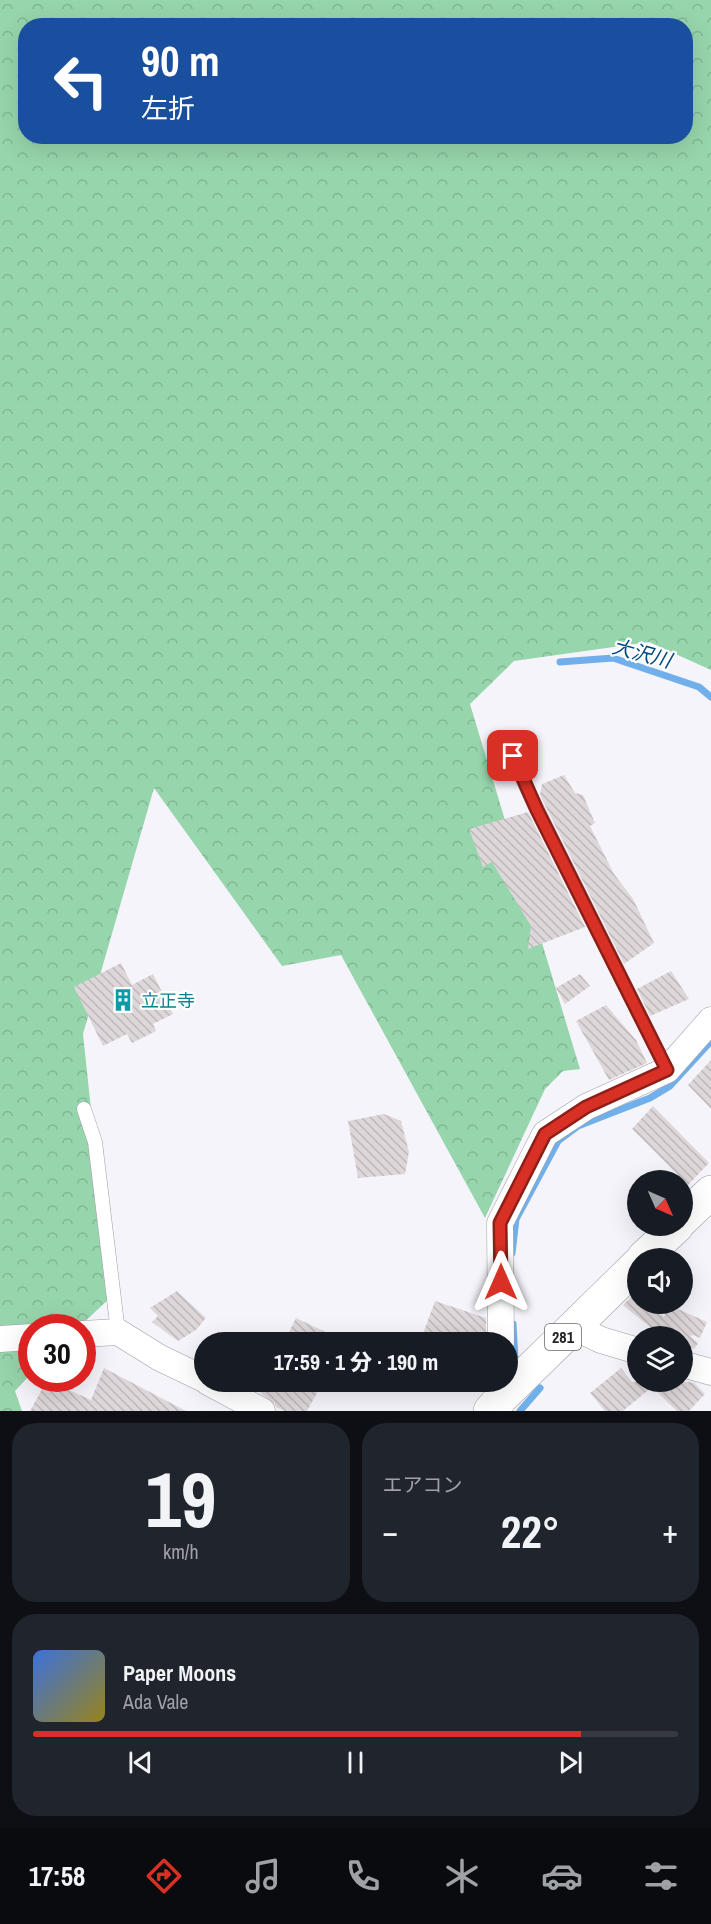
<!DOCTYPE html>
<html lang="ja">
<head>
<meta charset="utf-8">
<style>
  :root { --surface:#171b24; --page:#20242c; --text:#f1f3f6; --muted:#9ea1a6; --line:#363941; --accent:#d93025 }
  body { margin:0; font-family:"Archivo Narrow","Noto Sans JP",sans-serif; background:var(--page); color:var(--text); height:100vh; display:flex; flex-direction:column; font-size:22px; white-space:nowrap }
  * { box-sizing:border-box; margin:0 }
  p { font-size:20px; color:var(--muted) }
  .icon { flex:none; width:33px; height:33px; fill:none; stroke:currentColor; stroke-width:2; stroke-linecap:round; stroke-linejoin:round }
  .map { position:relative; height:1411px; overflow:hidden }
  .panel { display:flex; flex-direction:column; gap:12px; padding:12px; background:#0d0f14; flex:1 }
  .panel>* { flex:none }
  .guide { position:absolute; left:18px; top:18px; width:675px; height:126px; border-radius:24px; box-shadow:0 6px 24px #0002; background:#1a4fa0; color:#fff; overflow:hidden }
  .needle { width:39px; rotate:135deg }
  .tools { position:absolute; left:627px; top:1170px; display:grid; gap:12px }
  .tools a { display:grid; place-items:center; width:66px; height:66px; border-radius:50%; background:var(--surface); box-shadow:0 6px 24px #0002; font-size:30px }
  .speed { position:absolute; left:18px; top:1314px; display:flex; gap:12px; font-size:30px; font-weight:700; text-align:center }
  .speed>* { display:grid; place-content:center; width:78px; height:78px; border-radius:50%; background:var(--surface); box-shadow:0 6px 24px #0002; line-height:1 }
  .speed .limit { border:9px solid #d22; background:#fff; color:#111 }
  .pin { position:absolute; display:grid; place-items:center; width:51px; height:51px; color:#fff; margin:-26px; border-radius:12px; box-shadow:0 3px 9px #0006 }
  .me { position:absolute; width:66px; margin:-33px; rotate:0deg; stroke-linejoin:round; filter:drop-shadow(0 0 4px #0008) }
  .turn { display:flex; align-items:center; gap:21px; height:126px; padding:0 24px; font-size:27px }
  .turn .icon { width:78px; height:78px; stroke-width:2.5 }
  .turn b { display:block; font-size:42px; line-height:51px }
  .big { font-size:45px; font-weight:800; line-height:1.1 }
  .panel .widget { flex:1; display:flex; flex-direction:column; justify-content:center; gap:9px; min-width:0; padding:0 21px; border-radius:24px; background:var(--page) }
  .panel .dial { align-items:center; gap:0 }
  .dial b { font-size:78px; line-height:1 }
  .song { display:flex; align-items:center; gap:18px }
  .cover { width:72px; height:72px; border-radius:9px; background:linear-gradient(135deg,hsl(220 70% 55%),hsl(50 70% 35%)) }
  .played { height:6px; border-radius:3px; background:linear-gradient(90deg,var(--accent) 85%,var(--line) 85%) }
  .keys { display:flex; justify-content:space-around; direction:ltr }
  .heat { display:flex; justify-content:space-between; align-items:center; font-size:33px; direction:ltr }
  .panel .tiles { flex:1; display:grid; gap:12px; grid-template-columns:1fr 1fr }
  .widget:last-child { grid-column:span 2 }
  .trip { position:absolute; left:194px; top:1332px; width:324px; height:60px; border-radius:30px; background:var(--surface); box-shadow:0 6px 24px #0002; font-weight:800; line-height:60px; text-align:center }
  .menu { display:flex; height:96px; justify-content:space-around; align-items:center; background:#090b0e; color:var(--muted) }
  .menu .icon { width:42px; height:42px }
  .menu .on { color:var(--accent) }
  .menu b { font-size:27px; color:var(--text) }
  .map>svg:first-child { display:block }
</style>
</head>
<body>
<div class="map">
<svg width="711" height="1411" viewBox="0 0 711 1411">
  <defs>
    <pattern id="forest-crowns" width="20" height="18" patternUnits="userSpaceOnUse" patternTransform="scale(1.5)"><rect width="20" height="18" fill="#97d5ac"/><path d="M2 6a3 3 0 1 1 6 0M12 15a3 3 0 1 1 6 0" fill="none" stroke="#82b794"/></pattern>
    <pattern id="building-back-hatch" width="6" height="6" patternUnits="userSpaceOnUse" patternTransform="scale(1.5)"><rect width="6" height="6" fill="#ded7da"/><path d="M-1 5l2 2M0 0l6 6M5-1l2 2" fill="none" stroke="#beb8bb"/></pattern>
  </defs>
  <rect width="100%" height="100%" fill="#f6f4fb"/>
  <path fill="url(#forest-crowns)" fill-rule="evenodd" d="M 0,0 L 711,0 L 711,670 L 649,642 L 514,661 L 470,704 L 580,1069 L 563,1071 L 545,1089 L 485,1218 L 341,955 L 282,966 L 154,788 L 83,1034 L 111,1297 L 79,1327 L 32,1328 L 31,1374 L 15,1391 L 22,1411 L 0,1411 ZM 26,26 L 686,26 L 686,136 L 26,136 Z"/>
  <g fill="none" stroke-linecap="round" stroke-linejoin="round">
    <g stroke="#71afea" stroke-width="7">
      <polyline points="560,662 613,658 699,687 711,697"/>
      <polyline points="512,1253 516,1219 558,1141 578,1126 650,1098 670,1086 711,1041"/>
      <polyline points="513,1324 515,1360"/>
      <polyline points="520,1411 540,1388"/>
    </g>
  </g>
  <g fill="url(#building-back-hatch)">
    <polygon points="564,775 575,793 583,795 595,823 590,826 614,874 633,899 654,943 624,964 540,795 542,784"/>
    <polygon points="528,812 585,927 528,949 531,926 492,862 483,867 469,829"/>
    <polygon points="121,963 132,985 153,974 173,1014 153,1024 156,1031 132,1043 127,1034 103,1046 74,987"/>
    <polygon points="671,971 689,999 650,1016 637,989"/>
    <polygon points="580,974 590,986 565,1004 556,988"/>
    <polygon points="606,1005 636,1040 647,1063 609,1080 576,1021"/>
    <polygon points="711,1060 711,1109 688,1085"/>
    <polygon points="653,1106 709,1163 688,1185 632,1129"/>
    <polygon points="384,1114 401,1121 409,1152 405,1174 358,1178 348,1121"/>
    <polygon points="177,1291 206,1318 196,1330 178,1341 152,1322 158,1316 150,1308"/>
    <polygon points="635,1293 638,1296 638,1304 648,1304 664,1317 669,1305 707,1322 700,1338 693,1335 690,1336 698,1343 694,1349 682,1344 682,1336 667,1336 655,1331 623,1305"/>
    <polygon points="435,1301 486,1318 486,1342 420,1342"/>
    <polygon points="296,1318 346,1342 284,1342"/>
    <polygon points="104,1368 186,1411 30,1411 47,1380 91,1400"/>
    <polygon points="621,1368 632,1382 689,1382 694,1383 705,1394 689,1411 677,1411 652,1387 623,1411 605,1411 590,1393"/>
    <polygon points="253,1382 323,1382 307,1411 284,1411 276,1407 274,1403 262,1394"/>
  </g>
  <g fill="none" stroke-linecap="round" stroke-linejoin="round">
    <g stroke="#a09ea4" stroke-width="15">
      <g id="lane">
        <polyline points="513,756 530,795 667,1070"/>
        <polyline points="84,1109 95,1142 118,1332"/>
      </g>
    </g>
    <g stroke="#a09ea4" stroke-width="27">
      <g id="street">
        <polyline points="574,1327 601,1340 638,1351"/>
        <polyline points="82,1334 118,1332 160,1358 204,1379"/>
        <polyline points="0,1339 32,1337"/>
        <polyline points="501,1342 500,1223 545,1134 586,1107 667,1070 711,1020"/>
        <polyline points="682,1364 711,1372"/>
        <polyline points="208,1382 262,1411"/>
      </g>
    </g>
    <g stroke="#a09ea4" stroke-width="34">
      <g id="highway">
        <polyline points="682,1220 711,1192"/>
        <polyline points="643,1258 677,1226"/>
        <polyline points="490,1411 502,1397 638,1264"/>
      </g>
    </g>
    <use href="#lane" stroke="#fff" stroke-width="14"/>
    <use href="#street" stroke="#fff" stroke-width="26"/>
    <use href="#highway" stroke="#fff" stroke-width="33"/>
  </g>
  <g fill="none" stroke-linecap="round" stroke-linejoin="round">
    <g stroke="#8d1f18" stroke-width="15">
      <polyline id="route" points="501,1282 500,1223 545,1134 586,1107 667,1070 537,810 513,756"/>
    </g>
    <use href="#route" stroke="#d93025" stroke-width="10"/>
  </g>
  <defs>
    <g id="building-bare" transform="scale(1.8)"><path d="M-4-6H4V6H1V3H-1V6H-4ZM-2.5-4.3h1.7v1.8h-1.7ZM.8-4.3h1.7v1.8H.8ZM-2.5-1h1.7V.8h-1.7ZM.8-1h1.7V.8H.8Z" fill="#0f9aa8" stroke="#fff" stroke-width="2.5" paint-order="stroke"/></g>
  </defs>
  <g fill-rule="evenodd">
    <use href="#building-bare" x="123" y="1000"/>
  </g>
  <g text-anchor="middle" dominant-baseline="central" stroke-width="4.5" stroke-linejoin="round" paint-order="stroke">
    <rect fill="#fff" stroke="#676668" stroke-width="1.5" x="545" y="1324" width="36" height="26" rx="4.5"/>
    <g font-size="16" font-weight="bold" fill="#262527">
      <text x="563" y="1337">281</text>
    </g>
    <g font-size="18" fill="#0d838f" stroke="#fff" text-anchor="start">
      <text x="141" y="1000">立正寺</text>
    </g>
    <g font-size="20" font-style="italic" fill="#004c81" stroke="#fff">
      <text transform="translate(642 653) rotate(15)">大沢川</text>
    </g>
  </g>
</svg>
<div class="tools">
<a><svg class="needle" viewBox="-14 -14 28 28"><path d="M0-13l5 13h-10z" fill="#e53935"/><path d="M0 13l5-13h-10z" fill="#9ea1a6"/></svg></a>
<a><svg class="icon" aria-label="sound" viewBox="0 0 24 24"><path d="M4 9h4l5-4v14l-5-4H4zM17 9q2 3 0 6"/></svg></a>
<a><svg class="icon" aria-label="layers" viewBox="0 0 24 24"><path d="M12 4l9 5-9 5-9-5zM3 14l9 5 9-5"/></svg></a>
</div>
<div class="speed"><div class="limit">30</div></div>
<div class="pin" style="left:513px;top:756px;background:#d93025"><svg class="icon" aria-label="arrive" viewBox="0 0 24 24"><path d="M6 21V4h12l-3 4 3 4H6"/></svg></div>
<svg class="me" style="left:501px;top:1282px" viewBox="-20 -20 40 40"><path d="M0-17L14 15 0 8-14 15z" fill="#d93025" stroke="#fff" stroke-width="4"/></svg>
<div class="trip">17:59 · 1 分 · 190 m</div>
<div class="guide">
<div class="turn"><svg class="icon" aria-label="left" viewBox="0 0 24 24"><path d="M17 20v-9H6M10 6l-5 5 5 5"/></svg><div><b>90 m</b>左折</div></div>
</div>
</div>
<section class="panel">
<div class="tiles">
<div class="widget dial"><b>19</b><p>km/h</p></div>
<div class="widget"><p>エアコン</p>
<div class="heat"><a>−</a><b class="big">22°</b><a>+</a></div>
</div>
<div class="widget">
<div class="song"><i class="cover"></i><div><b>Paper Moons</b><p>Ada Vale</p></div></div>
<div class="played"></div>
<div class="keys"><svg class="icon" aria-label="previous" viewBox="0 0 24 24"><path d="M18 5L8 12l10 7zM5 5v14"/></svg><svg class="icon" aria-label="pause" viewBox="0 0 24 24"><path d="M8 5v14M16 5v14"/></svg><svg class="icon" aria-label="next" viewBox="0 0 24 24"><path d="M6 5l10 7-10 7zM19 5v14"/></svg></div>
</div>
</div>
</section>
<nav class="menu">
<b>17:58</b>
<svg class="icon on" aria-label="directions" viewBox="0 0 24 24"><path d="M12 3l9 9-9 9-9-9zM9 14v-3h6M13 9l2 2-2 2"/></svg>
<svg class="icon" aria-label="music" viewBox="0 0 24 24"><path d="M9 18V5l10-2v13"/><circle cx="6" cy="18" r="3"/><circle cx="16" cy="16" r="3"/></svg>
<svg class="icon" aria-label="phone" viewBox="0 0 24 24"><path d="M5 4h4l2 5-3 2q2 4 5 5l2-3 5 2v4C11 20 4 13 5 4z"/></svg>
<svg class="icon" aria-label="climate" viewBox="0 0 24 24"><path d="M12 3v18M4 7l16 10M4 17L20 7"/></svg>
<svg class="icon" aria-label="car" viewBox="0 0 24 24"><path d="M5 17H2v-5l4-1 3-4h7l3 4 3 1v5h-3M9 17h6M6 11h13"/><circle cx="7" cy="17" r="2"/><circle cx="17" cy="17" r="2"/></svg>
<svg class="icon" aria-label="filters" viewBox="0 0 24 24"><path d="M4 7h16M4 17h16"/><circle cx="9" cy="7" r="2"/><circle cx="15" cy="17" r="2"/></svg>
</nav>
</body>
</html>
